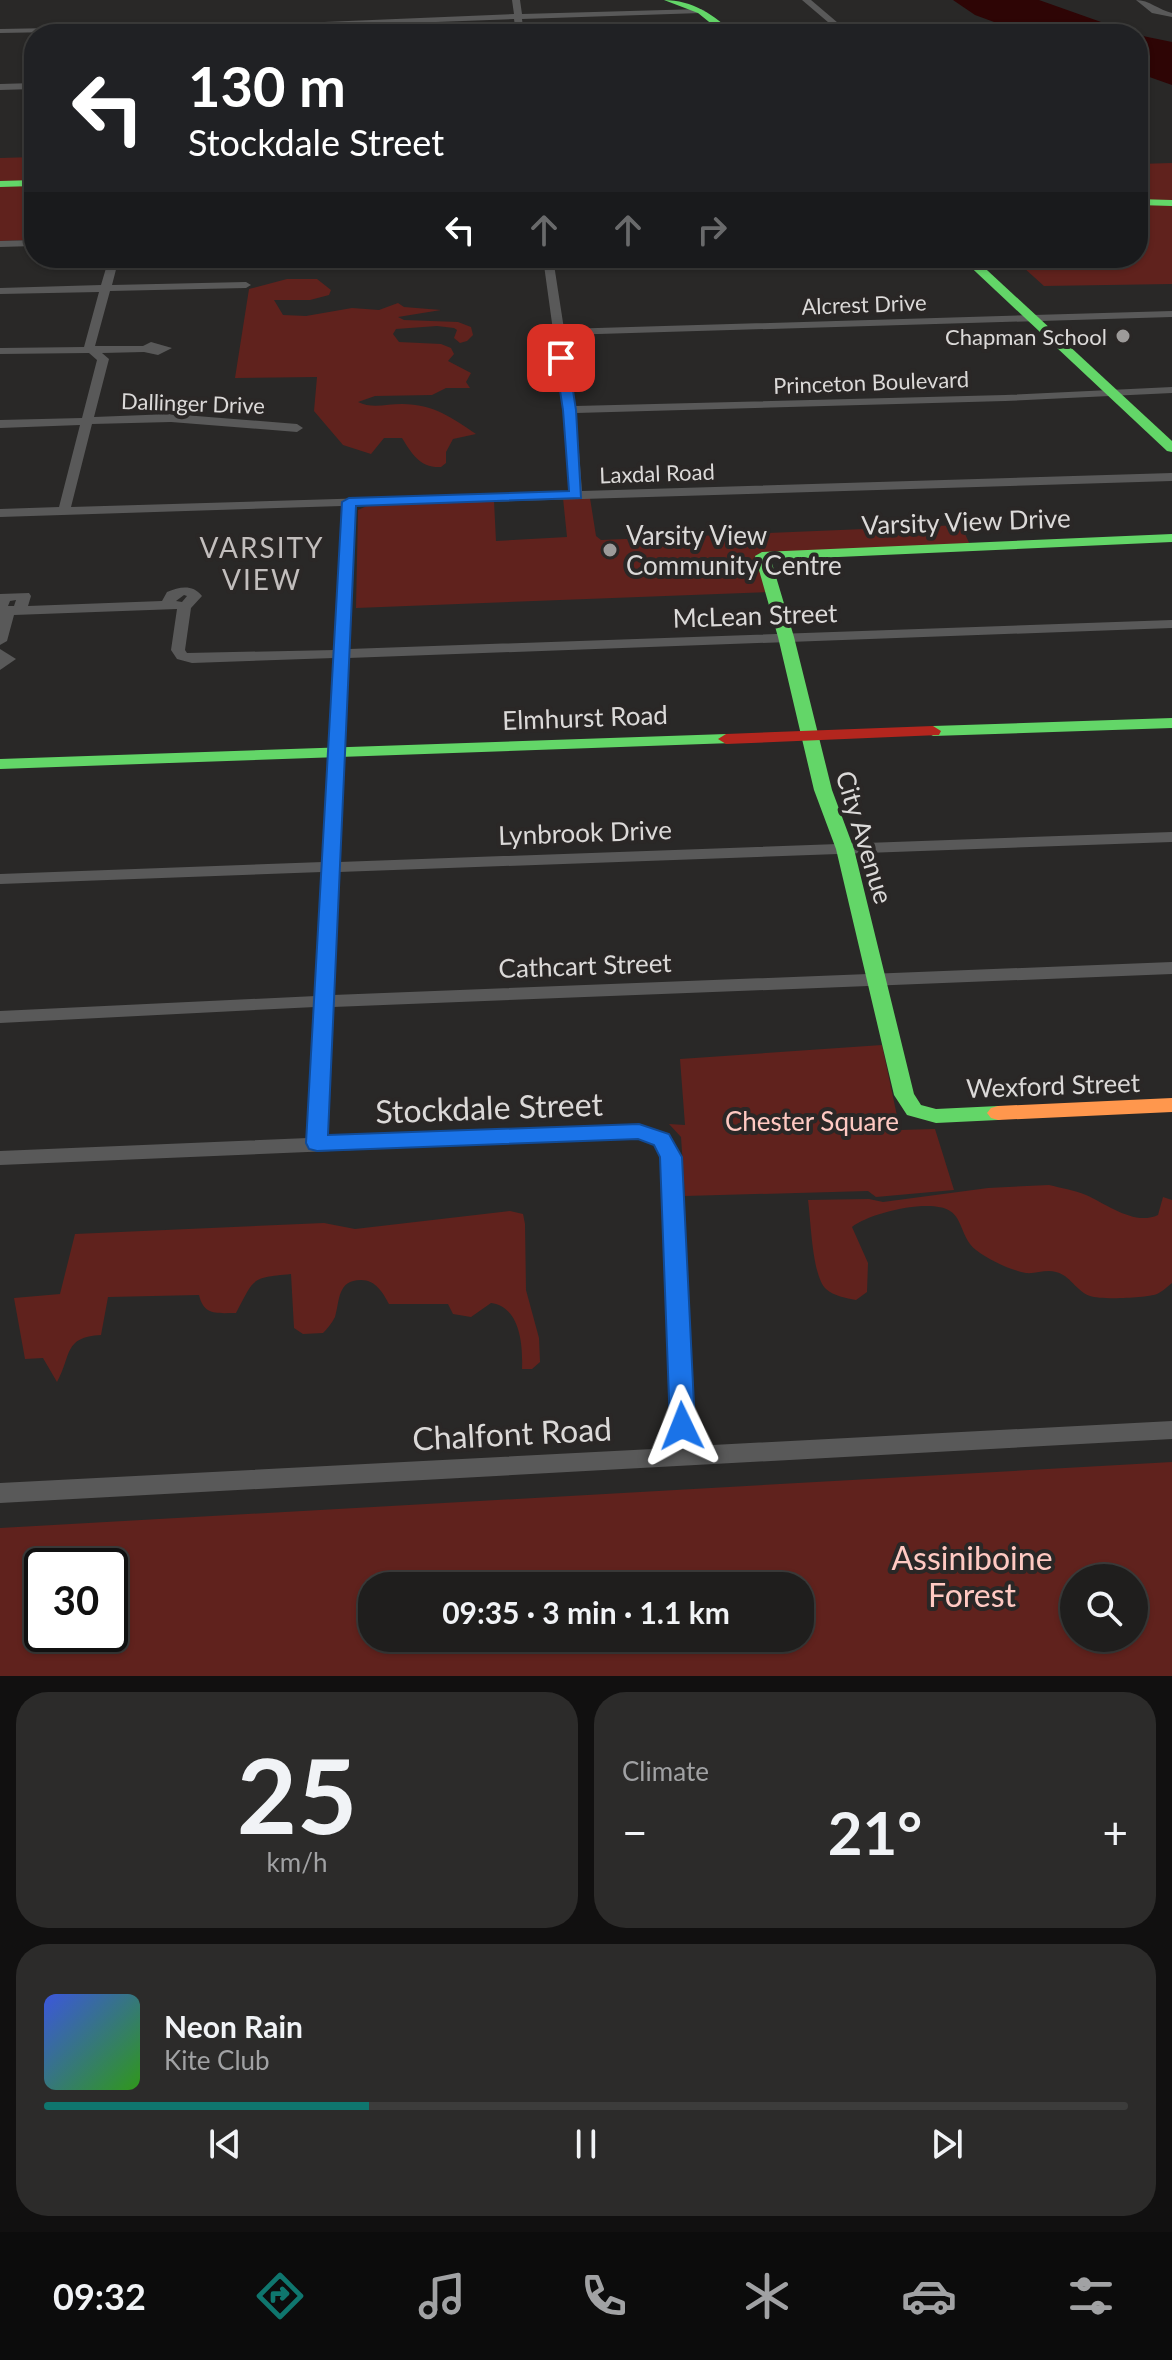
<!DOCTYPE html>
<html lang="en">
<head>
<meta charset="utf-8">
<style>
  :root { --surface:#1f1e1d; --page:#2c2b2a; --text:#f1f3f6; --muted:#a1a2a4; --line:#3c3c3b; --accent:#0f766e }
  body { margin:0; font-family:Lato,sans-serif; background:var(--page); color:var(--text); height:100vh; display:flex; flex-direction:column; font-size:30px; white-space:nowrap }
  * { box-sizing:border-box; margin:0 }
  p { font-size:26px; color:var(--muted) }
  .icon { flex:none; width:44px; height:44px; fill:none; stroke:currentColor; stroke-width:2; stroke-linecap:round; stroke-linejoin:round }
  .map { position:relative; height:1676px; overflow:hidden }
  .sheet { display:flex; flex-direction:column; gap:16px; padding:16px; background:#111010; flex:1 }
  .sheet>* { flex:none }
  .banner { position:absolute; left:24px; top:24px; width:1124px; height:244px; border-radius:32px; box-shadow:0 2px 6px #0004,0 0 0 2px var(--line); background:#202124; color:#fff; overflow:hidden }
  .fabs { position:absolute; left:1060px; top:1564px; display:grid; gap:16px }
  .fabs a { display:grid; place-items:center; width:88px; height:88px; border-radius:50%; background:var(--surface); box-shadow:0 2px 6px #0004,0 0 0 2px var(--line); font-size:40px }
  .speed { position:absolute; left:24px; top:1548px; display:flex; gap:16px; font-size:40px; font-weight:700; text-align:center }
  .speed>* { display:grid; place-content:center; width:104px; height:104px; border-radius:50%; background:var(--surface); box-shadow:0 2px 6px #0004,0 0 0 2px var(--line); line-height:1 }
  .speed .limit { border:4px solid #111; border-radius:12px; background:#fff; color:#111 }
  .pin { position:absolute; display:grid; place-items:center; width:68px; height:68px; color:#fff; margin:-34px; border-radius:16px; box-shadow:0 4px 12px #0006 }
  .me { position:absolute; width:88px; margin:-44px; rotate:358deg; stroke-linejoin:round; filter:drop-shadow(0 0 6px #0008) }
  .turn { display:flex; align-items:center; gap:28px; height:168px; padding:0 32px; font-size:36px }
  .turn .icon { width:104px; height:104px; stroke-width:2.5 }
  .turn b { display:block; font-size:56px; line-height:68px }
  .lanes { display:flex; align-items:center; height:76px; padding:0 32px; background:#0003; justify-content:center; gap:40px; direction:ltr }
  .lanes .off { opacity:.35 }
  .big { font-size:60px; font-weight:700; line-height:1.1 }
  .sheet .card { flex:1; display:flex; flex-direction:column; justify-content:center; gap:12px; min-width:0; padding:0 28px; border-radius:32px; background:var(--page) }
  .sheet .dial { align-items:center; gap:0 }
  .dial b { font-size:104px; line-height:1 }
  .song { display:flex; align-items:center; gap:24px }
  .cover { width:96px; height:96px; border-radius:12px; background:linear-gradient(135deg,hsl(230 70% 55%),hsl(110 70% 35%)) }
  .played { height:8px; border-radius:4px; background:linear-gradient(90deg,var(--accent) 30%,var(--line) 30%) }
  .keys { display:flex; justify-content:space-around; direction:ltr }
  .heat { display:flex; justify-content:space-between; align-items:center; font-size:44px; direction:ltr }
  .sheet .tiles { flex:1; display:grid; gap:16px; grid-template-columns:1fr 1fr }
  .card:last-child { grid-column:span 2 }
  .trip { position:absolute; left:358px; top:1572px; width:456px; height:80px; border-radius:32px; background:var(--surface); box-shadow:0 2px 6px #0004,0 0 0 2px var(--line); font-weight:700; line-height:80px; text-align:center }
  .menu { display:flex; height:128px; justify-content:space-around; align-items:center; background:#0c0c0c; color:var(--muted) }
  .menu .icon { width:56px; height:56px }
  .menu .on { color:var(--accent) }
  .menu b { font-size:36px; color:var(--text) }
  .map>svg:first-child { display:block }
</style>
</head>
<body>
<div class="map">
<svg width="1172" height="1676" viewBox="0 0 1172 1676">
  <rect width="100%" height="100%" fill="#292827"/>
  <g fill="#60221d" fill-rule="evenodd">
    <polygon points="34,157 34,240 0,241 0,158"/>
    <polygon points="1172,163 1172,284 1044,286 1013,258 1138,258 1138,164"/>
    <path d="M 287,279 L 317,279 L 331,290 L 329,295 L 310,300 L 274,300 L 283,315 L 306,316 L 352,308 L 379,310 L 398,303 L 404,307 L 441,310 L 398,317 L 404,320 L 458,322 L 471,327 L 473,335 L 467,341 L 460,343 L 454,338 L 457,330 L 454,328 L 437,326 L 396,329 L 393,334 L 399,342 L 441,344 L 451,348 L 454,354 L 448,361 L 471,373 L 466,382 L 470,388 L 446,388 L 432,395 L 375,396 L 358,402 C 372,409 386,404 402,404 C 434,404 452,418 476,434 L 453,439 L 446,452 L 446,463 L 441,467 C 420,468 412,454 402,438 L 384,438 L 371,454 L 343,445 L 314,411 L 317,377 L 235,378 L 249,289 Z"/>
    <polygon points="563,498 590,498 596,536 601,540 961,525 970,545 758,554 769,592 356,608 358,510 369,505 494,501 496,541 567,537"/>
    <polygon points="882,1045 900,1130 935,1129 954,1190 876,1197 868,1191 685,1196 681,1137 669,1124 685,1125 680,1059"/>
    <path d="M 1049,1185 C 1061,1188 1074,1190 1086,1195 C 1108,1205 1135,1226 1158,1215 L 1163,1197 L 1172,1200 L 1172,1283 C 1168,1286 1162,1292 1157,1294 C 1146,1298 1101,1300 1090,1296 C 1076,1291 1070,1275 1056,1272 C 1046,1269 1036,1274 1026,1273 C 1010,1270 989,1260 976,1250 C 961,1238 963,1219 950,1211 C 931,1198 869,1213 852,1227 L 868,1263 L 867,1292 L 856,1300 C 846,1298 834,1296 826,1289 C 812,1276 811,1221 808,1200 L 869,1199 L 883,1202 L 988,1188 Z"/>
    <path d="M 510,1211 L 523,1214 L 525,1224 L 526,1290 L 539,1338 L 540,1362 L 532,1369 L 522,1369 C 523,1344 520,1307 491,1303 L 471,1317 L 453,1314 L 448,1304 L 389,1304 C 383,1293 376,1280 361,1280 C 337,1280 340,1301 335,1317 C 332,1323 327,1329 323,1333 L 303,1334 L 294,1328 L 291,1274 C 251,1278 255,1277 236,1313 C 217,1313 204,1316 199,1295 L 108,1297 L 101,1335 C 63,1337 72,1355 57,1382 L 43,1358 L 25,1359 L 14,1298 L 60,1294 L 75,1234 L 324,1223 L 355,1229 Z"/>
    <path d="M 1172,1462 L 1172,1676 L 0,1676 L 0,1528 ZM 42,1566 L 110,1566 L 110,1634 L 42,1634 ZM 1074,1578 L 1134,1578 L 1134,1638 L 1074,1638 ZM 372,1586 L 800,1586 L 800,1638 L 372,1638 Z"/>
  </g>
  <g fill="#2e0505">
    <polygon points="953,0 1039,0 1135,34 1027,34 975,15"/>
    <polygon points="1138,35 1172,42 1172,85 1138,73"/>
  </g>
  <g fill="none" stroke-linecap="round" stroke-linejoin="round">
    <g fill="#595959" fill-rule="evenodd">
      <polygon points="512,0 520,0 522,14 701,9 705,11 701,13 522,19 524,34 516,34 514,19 276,28 0,33 0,29 276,24 514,14"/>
      <polygon points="802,0 811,0 851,34 842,34"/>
      <path d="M 1136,0 C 1149,0 1159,10 1172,13 L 1172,17 L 1152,13 Z"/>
      <polygon points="34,83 34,89 0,90 0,84"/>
      <polygon points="34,240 34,246 0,247 0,241"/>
      <path d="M 109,258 L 119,258 L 112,285 L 246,282 L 251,285 L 246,288 L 110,291 L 95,346 L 143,346 L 151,342 L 172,348 L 158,355 L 144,352 L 102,353 L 109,359 L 94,417 L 171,414 L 297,424 L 303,428 L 297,432 L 171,422 L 92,424 L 71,507 L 570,492 L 564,410 L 543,258 L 553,258 L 564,329 L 1172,311 L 1172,317 L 565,335 L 575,406 L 1005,395 L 1172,387 L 1172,393 L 1005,401 L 576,413 L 582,491 L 1172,473 L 1172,481 L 355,506 L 349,649 L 1172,620 L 1172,628 L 348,658 L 339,862 L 1172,832 L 1172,842 L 339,872 L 333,995 L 1172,962 L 1172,974 L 333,1007 L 327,1137 L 639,1124 L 669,1134 L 681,1157 L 694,1446 L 1172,1421 L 1172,1439 L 0,1503 L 0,1483 L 672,1448 L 661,1157 L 655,1144 L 638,1138 L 0,1165 L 0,1151 L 308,1138 L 315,1007 L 0,1023 L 0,1011 L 316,996 L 322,872 L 0,884 L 0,874 L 323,862 L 334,658 L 192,663 L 177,659 L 171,650 L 177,609 L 14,615 L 7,641 L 0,645 L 0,594 L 29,593 L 31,596 L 28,606 L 162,601 L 167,592 C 180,587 192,584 202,596 L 191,608 L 185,650 L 187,653 L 335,650 L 342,506 L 0,517 L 0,509 L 59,507 L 80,425 L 0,428 L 0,420 L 82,418 L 97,360 L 89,353 L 0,354 L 0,348 L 84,347 L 99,292 L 0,294 L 0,288 L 101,285 ZM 184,595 L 187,596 L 182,602 L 176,601 ZM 16,600 L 14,606 L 8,606 L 10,601 Z"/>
      <polygon points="0,649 16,659 0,670"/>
    </g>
    <g fill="#63d668" fill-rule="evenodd">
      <path d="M 664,0 C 692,0 715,15 734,34 L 724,34 L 698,13 Z"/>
      <polygon points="34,180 34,186 0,187 0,181"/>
      <polygon points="1138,199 1172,200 1172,206 1138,205"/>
      <polygon points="961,258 974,258 1172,441 1172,452 1167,451"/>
      <polygon points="1172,534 1172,542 771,560 794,637 832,790 854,849 914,1094 921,1105 936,1109 998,1106 1005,1108 1009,1113 1005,1118 998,1120 936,1123 907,1115 894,1095 836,849 814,790 778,637 755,556 762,552"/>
      <polygon points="1172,718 1172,728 933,736 925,731 933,726"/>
      <polygon points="726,734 734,739 732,743 0,769 0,759"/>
    </g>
    <polygon fill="#ff974d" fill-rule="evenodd" points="1172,1098 1172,1112 998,1120 991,1118 987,1113 991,1108 998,1106"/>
    <polygon fill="#b3261e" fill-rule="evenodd" points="933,726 941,731 939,735 726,744 718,739 726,734"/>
  </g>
  <polygon fill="#1a73e8" stroke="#114b97" stroke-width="2" points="561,354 568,358 576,410 581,498 356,506 328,1135 639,1124 669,1134 682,1157 695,1426 691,1433 682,1436 673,1433 670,1426 660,1157 654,1145 638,1139 317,1151 309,1149 306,1143 342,502 349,498 569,491 563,410 555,358"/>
  <g fill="#9d9b9a" stroke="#2a2726" stroke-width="3">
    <circle cx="1123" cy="336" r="8"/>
    <circle cx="610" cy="550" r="8"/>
  </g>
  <g text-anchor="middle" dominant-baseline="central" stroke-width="8" stroke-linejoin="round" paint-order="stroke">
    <g font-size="22" fill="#dbd9d8" stroke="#2a2726">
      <text transform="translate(864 304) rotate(-2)">Alcrest Drive</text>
      <text transform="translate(871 382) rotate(-2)">Princeton Boulevard</text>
      <text transform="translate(193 403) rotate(2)">Dallinger Drive</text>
      <text transform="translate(657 473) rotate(-2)">Laxdal Road</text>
    </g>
    <g font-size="22" fill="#dbd9d8" stroke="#2a2726" text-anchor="end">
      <text x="1107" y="336">Chapman School</text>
    </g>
    <g font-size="26" fill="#dbd9d8" stroke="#2a2726">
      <text transform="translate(966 521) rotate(-2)">Varsity View Drive</text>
      <text transform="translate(755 615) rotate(-2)">McLean Street</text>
      <text transform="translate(585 717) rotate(-2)">Elmhurst Road</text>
      <text transform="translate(585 832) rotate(-2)">Lynbrook Drive</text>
      <text transform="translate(865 837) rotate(73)">City Avenue</text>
      <text transform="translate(585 965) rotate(-2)">Cathcart Street</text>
      <text transform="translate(1053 1085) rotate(-2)">Wexford Street</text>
    </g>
    <g font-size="26" fill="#dbd9d8" stroke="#2a2726" text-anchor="start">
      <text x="626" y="535">Varsity View<tspan x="626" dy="30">Community Centre</tspan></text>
    </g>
    <g font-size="26" fill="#ffc9c2" stroke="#2a2726">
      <text x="812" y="1121">Chester Square</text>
    </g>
    <g font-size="28" letter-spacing="2" fill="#c2bebd" stroke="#2a2726">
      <text x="262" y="547">VARSITY<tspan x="262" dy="32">VIEW</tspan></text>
    </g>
    <g font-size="32" fill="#dbd9d8" stroke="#2a2726">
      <text transform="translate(489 1107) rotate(-2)">Stockdale Street</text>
      <text transform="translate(512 1433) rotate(-3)">Chalfont Road</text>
    </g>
    <g font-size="32" fill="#ffc9c2" stroke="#2a2726">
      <text x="972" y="1557">Assiniboine<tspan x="972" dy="37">Forest</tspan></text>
    </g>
  </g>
</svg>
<div class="fabs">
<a><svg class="icon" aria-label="search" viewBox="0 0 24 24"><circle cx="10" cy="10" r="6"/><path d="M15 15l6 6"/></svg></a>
</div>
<div class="speed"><div class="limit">30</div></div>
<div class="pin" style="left:561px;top:358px;background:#d93025"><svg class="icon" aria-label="arrive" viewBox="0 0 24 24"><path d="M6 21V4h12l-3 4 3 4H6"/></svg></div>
<svg class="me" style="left:682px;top:1426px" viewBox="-20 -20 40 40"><path d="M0-17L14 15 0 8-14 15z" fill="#1a73e8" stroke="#fff" stroke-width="4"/></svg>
<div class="trip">09:35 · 3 min · 1.1 km</div>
<div class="banner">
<div class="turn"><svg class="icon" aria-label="left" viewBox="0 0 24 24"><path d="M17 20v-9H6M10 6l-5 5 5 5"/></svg><div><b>130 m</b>Stockdale Street</div></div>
<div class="lanes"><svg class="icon" aria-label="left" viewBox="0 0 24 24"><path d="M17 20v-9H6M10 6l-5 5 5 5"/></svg><svg class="icon off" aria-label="ahead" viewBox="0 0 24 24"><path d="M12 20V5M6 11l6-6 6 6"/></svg><svg class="icon off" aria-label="ahead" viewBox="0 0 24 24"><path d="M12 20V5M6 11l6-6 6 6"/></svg><svg class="icon off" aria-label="right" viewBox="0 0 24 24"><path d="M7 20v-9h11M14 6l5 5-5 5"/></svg></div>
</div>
</div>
<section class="sheet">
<div class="tiles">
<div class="card dial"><b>25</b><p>km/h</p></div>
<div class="card"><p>Climate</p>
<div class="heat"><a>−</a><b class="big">21°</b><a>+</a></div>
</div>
<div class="card">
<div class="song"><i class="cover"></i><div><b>Neon Rain</b><p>Kite Club</p></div></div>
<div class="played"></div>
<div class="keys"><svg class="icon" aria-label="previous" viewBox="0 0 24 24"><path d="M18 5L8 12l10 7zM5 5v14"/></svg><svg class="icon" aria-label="pause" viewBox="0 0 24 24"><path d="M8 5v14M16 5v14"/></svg><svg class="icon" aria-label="next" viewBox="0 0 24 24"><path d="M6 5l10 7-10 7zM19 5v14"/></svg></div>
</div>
</div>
</section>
<nav class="menu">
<b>09:32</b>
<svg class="icon on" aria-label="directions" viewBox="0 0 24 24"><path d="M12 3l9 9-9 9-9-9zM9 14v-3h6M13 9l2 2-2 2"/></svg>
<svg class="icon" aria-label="music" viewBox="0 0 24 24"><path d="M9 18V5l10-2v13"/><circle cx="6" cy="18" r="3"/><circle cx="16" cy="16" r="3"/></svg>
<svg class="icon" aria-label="phone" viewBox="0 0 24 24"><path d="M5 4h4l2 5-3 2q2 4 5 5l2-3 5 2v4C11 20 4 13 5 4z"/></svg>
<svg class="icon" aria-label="climate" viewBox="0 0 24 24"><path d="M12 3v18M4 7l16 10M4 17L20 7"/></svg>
<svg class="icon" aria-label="car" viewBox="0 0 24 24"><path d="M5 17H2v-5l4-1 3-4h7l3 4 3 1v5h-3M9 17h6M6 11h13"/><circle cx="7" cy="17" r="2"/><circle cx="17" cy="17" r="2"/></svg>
<svg class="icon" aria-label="filters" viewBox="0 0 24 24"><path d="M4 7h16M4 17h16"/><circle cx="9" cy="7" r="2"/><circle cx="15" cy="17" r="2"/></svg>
</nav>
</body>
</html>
